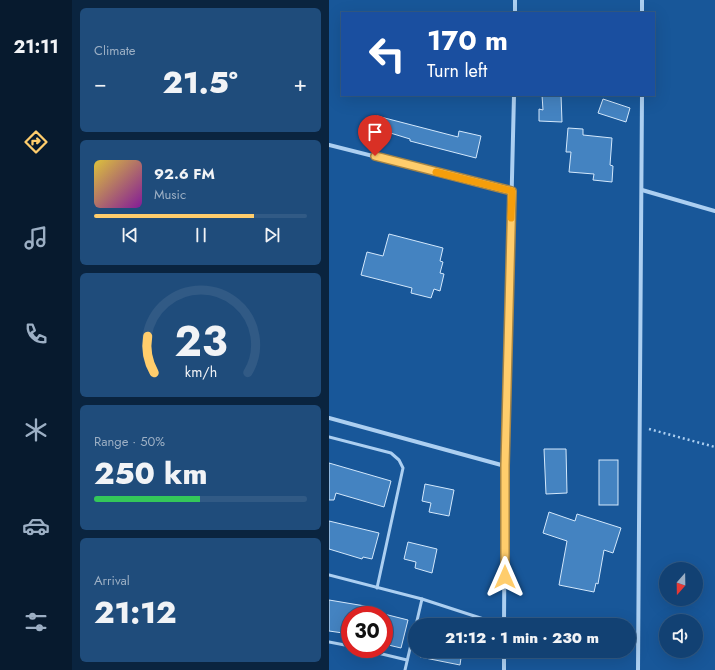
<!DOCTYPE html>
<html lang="en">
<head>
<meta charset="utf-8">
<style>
  :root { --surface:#124173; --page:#1f4c7b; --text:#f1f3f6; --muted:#9cafc4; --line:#315a85; --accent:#ffcd6c }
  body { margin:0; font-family:Jost,sans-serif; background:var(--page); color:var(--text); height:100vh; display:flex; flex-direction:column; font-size:15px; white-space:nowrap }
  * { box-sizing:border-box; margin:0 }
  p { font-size:13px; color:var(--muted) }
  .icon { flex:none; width:22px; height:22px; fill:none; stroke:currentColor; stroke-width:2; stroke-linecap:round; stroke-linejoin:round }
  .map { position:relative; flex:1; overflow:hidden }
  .drawer { display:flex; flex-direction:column; gap:8px; padding:8px; background:#0a243f; width:257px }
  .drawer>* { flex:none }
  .top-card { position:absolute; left:12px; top:12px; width:314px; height:84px; border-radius:0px; box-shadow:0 4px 16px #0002,0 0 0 1px var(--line); background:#1a4fa0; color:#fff; overflow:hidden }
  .needle { width:26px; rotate:200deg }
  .buttons { position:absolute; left:330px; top:562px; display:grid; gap:8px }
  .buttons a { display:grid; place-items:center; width:44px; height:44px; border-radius:50%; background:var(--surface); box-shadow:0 4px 16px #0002,0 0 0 1px var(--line); font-size:20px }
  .speed { position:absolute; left:12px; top:606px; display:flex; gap:8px; font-size:20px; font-weight:700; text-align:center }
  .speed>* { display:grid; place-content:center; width:52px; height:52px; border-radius:50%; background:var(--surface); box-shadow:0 4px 16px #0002,0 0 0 1px var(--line); line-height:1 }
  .speed .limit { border:6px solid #d22; background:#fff; color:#111 }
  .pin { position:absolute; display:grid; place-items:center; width:34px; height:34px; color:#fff; margin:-41px -17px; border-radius:50% 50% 50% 0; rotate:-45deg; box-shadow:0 0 4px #0007 }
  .pin .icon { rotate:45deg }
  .me { position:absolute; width:44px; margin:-22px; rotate:0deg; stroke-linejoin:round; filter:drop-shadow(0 0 3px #0008) }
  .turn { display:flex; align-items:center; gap:14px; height:84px; padding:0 20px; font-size:18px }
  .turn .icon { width:52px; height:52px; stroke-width:2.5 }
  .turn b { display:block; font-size:28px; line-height:34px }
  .big { font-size:30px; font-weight:800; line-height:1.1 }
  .drawer .tile { flex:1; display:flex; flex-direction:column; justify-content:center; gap:6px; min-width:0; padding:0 14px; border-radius:6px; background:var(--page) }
  .drawer .dial { align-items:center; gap:0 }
  .dial svg { height:104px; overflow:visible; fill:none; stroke:var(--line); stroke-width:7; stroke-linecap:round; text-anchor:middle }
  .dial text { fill:var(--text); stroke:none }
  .song { display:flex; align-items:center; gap:12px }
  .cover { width:48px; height:48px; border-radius:6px; background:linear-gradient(135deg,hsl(50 70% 55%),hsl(290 70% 35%)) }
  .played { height:4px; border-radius:2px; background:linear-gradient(90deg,var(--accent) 75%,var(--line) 75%) }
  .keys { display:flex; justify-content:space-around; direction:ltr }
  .heat { display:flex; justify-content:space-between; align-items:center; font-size:22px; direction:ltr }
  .charge { height:6px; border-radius:3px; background:linear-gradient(90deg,#34c759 50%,var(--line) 0) }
  .trip { position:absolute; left:79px; top:618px; width:228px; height:40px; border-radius:20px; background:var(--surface); box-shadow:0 4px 16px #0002,0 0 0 1px var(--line); font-weight:800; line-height:40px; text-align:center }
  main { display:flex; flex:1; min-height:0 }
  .tab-bar { display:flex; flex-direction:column; width:72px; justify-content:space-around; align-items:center; background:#071a2e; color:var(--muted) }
  .tab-bar .icon { width:28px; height:28px }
  .tab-bar .selected { color:var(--accent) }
  .tab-bar b { font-size:18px; color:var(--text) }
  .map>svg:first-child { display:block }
</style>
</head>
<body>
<main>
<nav class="tab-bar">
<b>21:11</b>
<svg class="icon selected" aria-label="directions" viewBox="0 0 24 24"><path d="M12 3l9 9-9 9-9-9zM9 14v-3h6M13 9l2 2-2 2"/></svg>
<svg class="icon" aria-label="music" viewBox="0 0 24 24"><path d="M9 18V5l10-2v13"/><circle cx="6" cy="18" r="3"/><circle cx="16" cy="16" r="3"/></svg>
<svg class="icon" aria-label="phone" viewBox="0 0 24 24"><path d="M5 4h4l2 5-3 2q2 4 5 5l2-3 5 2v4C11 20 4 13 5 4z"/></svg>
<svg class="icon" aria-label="climate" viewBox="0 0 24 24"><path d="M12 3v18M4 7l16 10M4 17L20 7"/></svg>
<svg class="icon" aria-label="car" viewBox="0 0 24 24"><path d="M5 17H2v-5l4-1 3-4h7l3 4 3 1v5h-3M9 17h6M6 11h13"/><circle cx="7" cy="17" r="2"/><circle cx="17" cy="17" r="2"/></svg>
<svg class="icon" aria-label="filters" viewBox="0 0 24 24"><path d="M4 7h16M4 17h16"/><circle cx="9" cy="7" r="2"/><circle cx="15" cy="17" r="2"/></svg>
</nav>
<section class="drawer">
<div class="tile"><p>Climate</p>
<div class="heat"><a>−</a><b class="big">21.5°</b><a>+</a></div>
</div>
<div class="tile">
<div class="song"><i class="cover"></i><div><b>92.6 FM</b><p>Music</p></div></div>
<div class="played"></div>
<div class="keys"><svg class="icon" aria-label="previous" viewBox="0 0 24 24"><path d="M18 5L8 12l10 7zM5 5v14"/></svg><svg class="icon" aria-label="pause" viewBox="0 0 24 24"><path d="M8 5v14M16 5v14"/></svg><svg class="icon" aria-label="next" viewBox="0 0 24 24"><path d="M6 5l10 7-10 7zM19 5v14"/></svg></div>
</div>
<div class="tile dial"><svg viewBox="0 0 100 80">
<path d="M14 69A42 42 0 1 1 86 69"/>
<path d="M14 69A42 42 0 0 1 9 41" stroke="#ffcd6c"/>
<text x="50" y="56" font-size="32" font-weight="700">23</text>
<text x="50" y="72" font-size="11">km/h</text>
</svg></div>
<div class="tile"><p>Range · 50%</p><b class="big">250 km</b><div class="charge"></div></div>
<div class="tile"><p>Arrival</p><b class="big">21:12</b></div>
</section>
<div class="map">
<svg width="386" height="670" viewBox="0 0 386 670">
  <rect width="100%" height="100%" fill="#185799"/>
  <g fill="#4483c1" stroke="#d3e8fc">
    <polygon points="213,95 232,95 233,122 210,121 210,109 214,110"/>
    <polygon points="274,99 301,108 297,122 269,113"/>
    <polygon points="48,116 129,137 130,131 152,136 147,158 81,141 81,139 45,128"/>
    <polygon points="239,128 254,129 254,135 283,138 281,165 284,166 283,182 264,180 265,174 240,172 242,152 237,152"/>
    <polygon points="60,234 114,248 111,261 114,262 111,273 115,274 111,291 105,289 102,298 82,293 83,288 32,275 38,252 54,256"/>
    <polygon points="215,449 237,449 238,493 217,494"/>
    <rect x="270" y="460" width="19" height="45"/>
    <polygon points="0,463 62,481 55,507 7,493 5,500 0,500"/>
    <polygon points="96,484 125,490 120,516 100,512 102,503 93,501"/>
    <polygon points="220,512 246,521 248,514 292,528 284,553 275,550 269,584 267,583 265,592 230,585 238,541 214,533"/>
    <polygon points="0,521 50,533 43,559 34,557 33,559 0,549"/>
    <polygon points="79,542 108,549 103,573 86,568 87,562 75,559"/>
    <polygon points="0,600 48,608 48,615 21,615 21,634 0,631"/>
    <polygon points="55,614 79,620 72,648 55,644"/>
    <polygon points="92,651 133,651 131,665 91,657"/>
  </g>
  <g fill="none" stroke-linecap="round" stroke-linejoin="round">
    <polyline stroke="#accff1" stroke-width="2.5" stroke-dasharray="2 3" stroke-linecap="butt" points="320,429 386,447"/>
    <g stroke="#accff1" stroke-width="3">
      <polyline points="0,437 62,453 70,460 74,468 48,588"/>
      <polyline points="0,575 93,599 173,625"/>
      <polyline points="87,625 93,599"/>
      <polyline points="0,642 21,646"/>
      <polyline points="32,649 78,660"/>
      <polyline points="76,670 86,627"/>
    </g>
    <g stroke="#accff1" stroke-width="4">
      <polyline points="186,13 186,0"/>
      <polyline points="313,13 313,0"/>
      <polyline points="0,145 183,191"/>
      <polyline points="313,190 386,211"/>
      <polyline points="0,418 176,466"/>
      <polyline points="175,625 176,466 185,95"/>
      <polyline points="175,670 175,651"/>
      <polyline points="309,670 313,95"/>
    </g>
  </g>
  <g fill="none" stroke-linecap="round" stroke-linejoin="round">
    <g stroke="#a68546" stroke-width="10">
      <polyline id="route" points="46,156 183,191 176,466 176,577"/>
    </g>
    <use href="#route" stroke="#ffcd6c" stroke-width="7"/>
    <polyline stroke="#f59e0b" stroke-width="7" points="107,172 183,191 182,218"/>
  </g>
</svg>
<div class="buttons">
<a><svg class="needle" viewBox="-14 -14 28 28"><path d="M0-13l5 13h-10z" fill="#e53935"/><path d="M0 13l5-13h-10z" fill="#9cafc4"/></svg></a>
<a><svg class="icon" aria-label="sound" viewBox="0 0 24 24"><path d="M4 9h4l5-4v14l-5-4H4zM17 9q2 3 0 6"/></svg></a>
</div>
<div class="speed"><div class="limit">30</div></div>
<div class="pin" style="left:46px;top:156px;background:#d93025"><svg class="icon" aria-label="arrive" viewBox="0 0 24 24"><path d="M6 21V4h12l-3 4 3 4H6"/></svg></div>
<svg class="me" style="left:176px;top:577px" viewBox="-20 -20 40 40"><path d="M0-17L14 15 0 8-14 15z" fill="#ffcd6c" stroke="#fff" stroke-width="4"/></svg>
<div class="trip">21:12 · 1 min · 230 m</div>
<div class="top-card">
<div class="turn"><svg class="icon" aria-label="left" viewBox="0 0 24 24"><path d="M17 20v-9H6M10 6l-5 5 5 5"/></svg><div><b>170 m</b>Turn left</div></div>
</div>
</div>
</main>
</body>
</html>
